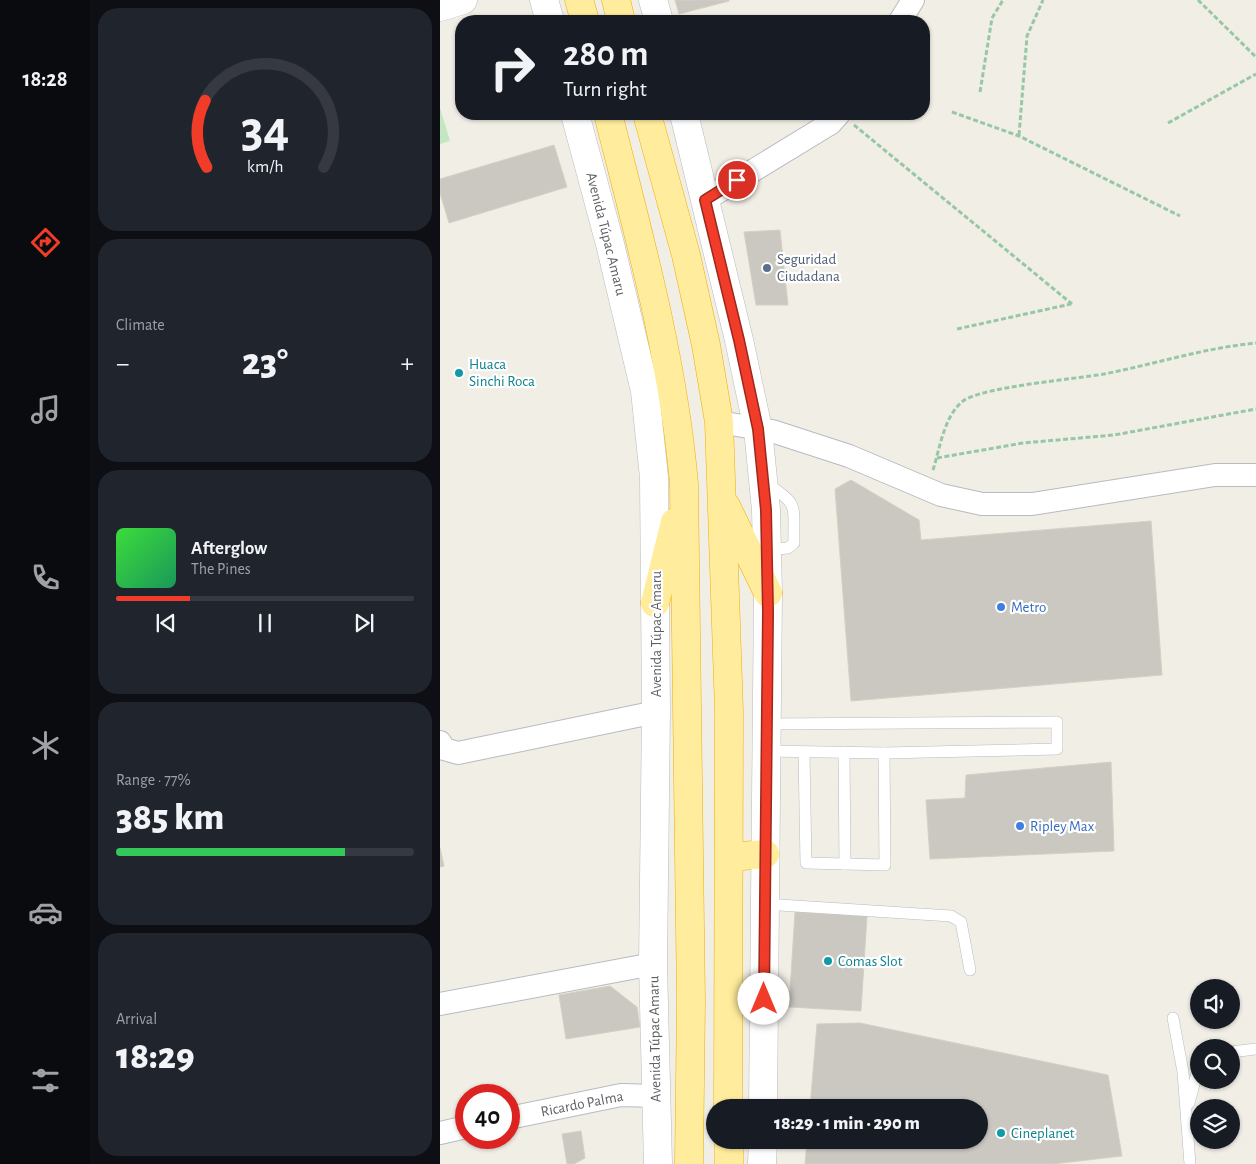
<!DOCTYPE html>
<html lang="en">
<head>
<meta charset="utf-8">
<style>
  :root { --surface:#171b24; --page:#20242c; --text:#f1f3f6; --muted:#9ea1a6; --line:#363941; --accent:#f13c2a }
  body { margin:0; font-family:"Alegreya Sans",sans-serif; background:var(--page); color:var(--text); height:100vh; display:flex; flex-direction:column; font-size:19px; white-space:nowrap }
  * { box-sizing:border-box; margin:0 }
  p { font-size:16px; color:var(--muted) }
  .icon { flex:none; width:28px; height:28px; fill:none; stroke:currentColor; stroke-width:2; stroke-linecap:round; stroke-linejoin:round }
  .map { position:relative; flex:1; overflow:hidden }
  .sheet { display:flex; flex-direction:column; gap:8px; padding:8px; background:#0d0f14; width:350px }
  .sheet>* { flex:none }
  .guide { position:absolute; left:15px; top:15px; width:475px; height:105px; border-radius:20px; box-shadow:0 1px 4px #0004; background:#171b24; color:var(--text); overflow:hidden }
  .controls { position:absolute; left:750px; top:979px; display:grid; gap:10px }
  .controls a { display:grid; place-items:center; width:50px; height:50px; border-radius:50%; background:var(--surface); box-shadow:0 1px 4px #0004; font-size:25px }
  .speed { position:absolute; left:15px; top:1084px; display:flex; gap:10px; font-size:25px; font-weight:700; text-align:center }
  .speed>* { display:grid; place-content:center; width:65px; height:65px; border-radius:50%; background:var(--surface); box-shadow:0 1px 4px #0004; line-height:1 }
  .speed .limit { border:8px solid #d22; background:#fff; color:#111 }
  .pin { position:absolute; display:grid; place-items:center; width:42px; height:42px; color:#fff; margin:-21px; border:2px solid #fff; border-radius:50%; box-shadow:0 1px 5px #0007 }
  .me { position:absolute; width:55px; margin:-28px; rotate:0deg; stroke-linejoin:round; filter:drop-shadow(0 0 4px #0008) }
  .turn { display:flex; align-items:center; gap:18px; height:105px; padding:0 25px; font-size:22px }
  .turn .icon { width:65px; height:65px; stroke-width:2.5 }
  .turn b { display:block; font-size:35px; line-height:42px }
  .big { font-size:38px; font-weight:800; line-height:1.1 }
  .sheet .tile { flex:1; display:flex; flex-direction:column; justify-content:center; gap:8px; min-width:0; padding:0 18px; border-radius:20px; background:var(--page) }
  .sheet .dial { align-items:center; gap:0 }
  .dial svg { height:130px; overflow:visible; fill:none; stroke:var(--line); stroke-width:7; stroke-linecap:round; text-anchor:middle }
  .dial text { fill:var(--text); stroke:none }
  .song { display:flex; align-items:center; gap:15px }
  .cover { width:60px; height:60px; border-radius:8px; background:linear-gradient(135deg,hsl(120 70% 55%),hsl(150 70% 35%)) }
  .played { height:5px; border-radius:2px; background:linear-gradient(90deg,var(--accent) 25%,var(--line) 25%) }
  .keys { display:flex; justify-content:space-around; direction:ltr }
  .heat { display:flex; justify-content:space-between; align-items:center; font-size:28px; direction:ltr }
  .charge { height:8px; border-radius:4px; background:linear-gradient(90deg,#34c759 77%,var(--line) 0) }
  .trip { position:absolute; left:266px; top:1099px; width:282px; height:50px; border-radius:25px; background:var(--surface); box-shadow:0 1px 4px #0004; font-weight:800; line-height:50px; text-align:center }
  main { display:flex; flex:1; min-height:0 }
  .dock { display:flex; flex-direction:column; width:90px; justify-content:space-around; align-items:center; background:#090b0e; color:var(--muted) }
  .dock .icon { width:35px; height:35px }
  .dock .on { color:var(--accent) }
  .dock b { font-size:22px; color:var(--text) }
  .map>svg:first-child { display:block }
</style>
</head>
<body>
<main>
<nav class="dock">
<b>18:28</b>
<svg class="icon on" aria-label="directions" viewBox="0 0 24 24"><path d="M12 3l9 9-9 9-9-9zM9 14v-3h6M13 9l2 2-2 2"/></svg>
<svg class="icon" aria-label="music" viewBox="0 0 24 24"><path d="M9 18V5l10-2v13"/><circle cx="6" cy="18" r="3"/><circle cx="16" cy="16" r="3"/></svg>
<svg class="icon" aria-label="phone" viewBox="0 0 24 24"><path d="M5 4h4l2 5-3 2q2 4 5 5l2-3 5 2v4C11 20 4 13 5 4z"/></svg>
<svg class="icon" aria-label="climate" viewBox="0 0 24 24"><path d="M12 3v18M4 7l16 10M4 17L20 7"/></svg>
<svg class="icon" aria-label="car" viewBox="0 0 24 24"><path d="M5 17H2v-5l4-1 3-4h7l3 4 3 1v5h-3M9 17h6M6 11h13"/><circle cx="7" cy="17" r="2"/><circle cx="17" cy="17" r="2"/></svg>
<svg class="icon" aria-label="filters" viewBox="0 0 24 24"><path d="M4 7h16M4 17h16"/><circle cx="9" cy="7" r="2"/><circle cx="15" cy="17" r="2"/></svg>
</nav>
<section class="sheet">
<div class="tile dial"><svg viewBox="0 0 100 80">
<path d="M14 69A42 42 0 1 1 86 69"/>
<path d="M14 69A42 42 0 0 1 13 28" stroke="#f13c2a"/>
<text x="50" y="56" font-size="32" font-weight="700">34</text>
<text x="50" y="72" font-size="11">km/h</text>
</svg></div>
<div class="tile"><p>Climate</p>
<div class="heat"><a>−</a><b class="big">23°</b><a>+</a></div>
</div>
<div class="tile">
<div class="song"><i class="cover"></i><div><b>Afterglow</b><p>The Pines</p></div></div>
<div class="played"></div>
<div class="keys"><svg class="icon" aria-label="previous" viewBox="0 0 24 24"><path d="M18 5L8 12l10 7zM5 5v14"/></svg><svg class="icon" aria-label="pause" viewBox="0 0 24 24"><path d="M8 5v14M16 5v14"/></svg><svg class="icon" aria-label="next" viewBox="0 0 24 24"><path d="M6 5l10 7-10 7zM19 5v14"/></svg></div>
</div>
<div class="tile"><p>Range · 77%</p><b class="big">385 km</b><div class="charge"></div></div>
<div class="tile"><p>Arrival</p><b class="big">18:29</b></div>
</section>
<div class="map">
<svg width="816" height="1164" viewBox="0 0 816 1164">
  <rect width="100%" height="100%" fill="#f0eee5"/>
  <polygon fill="#c1e8c1" points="0,108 10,141 0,144"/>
  <g fill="#cbc8c2" stroke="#d5d0c3">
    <polygon points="235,0 289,0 289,1 239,14"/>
    <polygon points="114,145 127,187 9,223 0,193 0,179"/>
    <polygon points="340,230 348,305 316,305 304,232"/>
    <polygon points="411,480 479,520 481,540 711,521 722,675 411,701 395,489"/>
    <polygon points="671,762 674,851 490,859 486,800 525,798 526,775"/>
    <polygon points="0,848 4,866 0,867"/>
    <polygon points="355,912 427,916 421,1011 349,1007"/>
    <polygon points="170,986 197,1007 200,1027 126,1039 119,995"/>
    <polygon points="420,1023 668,1075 682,1156 613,1164 365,1164 367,1140 540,1140 540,1108 370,1108 377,1024"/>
    <polygon points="141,1131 145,1158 134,1164 127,1164 122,1134"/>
  </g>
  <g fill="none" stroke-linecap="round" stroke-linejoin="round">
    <g stroke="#b8bbbf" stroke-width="12">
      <g id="service">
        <path d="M 325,483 C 360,504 353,505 354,543 L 348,548 L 327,550"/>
        <polyline points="326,751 444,753 617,749 617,722 327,724"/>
        <polyline points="364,752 366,863 445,865 444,753"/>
        <polyline points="404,752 405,864"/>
        <polyline points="324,904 511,916 521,922 530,970"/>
        <polyline points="733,1018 743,1072 750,1164"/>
        <polyline points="791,1052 816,1049"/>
        <polyline points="749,1103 759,1065"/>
      </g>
    </g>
    <g stroke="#b8bbbf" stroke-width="24">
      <g id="minor">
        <polyline points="460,21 473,0"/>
        <polyline points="265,200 391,123 399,114"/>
        <polyline points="279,422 332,431 409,456 501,495 542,504 592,504 775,475 816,475"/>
        <polyline points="0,742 4,749 18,753 216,712"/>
        <polyline points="0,1004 213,964"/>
        <polyline points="69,1118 181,1095 217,1096"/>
        <polyline points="0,1133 26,1127"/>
      </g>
    </g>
    <g stroke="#b8bbbf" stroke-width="29">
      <g id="tertiary">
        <polyline points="104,0 110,21"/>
        <polyline points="213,0 219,21"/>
        <polyline points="135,114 170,244 205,391 214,477 216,712 213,964 218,1164"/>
        <polyline points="244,114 299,340 318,429 326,510 328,593 323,1108"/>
        <polyline points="322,1164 323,1140"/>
      </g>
    </g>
    <g stroke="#b8bcc2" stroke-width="29">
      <polyline id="secondary" points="0,7 23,0"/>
    </g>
    <g stroke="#f5ac00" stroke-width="29">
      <g id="trunk">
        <polyline points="139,0 145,21"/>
        <polyline points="176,0 181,21"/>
        <path d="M 168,114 C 199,236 233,358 244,484 L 251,1001 L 249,1164"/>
        <polyline points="207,114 246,255 266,345 279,422 289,711 288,1108"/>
        <polyline points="286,506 328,593"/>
        <polyline points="215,603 235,522"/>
        <polyline points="290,857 325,854"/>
        <polyline points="289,1140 289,1164"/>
      </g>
    </g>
    <g stroke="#98c7a6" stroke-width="3" stroke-dasharray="5 2.5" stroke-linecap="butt">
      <polyline points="758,0 816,57"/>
      <polyline points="540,92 552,18 563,0"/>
      <polyline points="512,112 579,136 740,216"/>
      <polyline points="728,123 816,74"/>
      <polyline points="414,125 632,304"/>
      <polyline points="579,135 587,36 603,0"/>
      <polyline points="517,329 631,304"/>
      <polyline points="497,458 583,443 674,435 816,409"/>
      <path d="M 493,470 C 500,448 504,416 523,401 C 542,387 635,379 664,374 C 715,364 764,348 816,343"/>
    </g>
    <use href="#service" stroke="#fff" stroke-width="11"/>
    <use href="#minor" stroke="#fff" stroke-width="22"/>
    <use href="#tertiary" stroke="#fff" stroke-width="28"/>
    <use href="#secondary" stroke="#fff" stroke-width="28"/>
    <use href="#trunk" stroke="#ffec9c" stroke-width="28"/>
  </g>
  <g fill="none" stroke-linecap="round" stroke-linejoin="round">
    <g stroke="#9d271b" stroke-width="12">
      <polyline id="route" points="297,180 265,200 299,340 318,429 326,510 328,612 324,999"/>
    </g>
    <use href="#route" stroke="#f13c2a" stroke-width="9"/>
  </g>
  <circle fill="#5c6f8a" stroke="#fff" stroke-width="2" cx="327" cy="268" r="5"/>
  <g fill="#0f9aa8" stroke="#fff" stroke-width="2">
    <circle cx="19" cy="373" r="5"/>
    <circle cx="388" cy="961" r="5"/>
    <circle cx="561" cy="1133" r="5"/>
  </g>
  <g fill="#3f7fe0" stroke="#fff" stroke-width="2">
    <circle cx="561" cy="607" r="5"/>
    <circle cx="580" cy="826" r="5"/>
  </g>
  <g text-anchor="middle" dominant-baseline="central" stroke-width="4.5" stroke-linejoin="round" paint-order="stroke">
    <g font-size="15" fill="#5d6166" stroke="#fff">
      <text transform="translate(166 234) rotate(76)">Avenida Túpac Amaru</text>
      <text transform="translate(216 634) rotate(-90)">Avenida Túpac Amaru</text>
      <text transform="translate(215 1039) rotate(-91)">Avenida Túpac Amaru</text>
      <text transform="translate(142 1104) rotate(-11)">Ricardo Palma</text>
    </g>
    <g font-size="15" fill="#4e5e75" stroke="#fff" text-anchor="start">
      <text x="337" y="259">Seguridad<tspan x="337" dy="17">Ciudadana</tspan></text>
    </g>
    <g font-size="15" fill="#0d838f" stroke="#fff" text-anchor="start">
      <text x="29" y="364">Huaca<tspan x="29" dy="17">Sinchi Roca</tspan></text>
      <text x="398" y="961">Comas Slot</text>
      <text x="571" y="1133">Cineplanet</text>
    </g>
    <g font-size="15" fill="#366cbe" stroke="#fff" text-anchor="start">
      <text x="571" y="607">Metro</text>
      <text x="590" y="826">Ripley Max</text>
    </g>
  </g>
</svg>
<div class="controls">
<a><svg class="icon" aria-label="sound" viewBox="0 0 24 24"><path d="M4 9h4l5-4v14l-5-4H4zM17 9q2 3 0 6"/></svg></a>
<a><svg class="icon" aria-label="search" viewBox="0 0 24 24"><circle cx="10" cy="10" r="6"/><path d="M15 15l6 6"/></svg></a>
<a><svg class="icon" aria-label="layers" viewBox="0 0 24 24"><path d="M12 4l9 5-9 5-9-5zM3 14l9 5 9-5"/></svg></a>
</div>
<div class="speed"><div class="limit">40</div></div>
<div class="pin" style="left:297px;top:180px;background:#d93025"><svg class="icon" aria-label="arrive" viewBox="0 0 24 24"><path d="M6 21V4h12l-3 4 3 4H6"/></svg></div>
<svg class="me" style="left:324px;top:999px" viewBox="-20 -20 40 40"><circle r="19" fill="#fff"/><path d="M0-13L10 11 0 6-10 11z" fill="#f13c2a"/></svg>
<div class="trip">18:29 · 1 min · 290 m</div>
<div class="guide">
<div class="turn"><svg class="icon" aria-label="right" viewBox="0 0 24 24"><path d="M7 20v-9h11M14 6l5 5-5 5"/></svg><div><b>280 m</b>Turn right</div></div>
</div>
</div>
</main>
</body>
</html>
